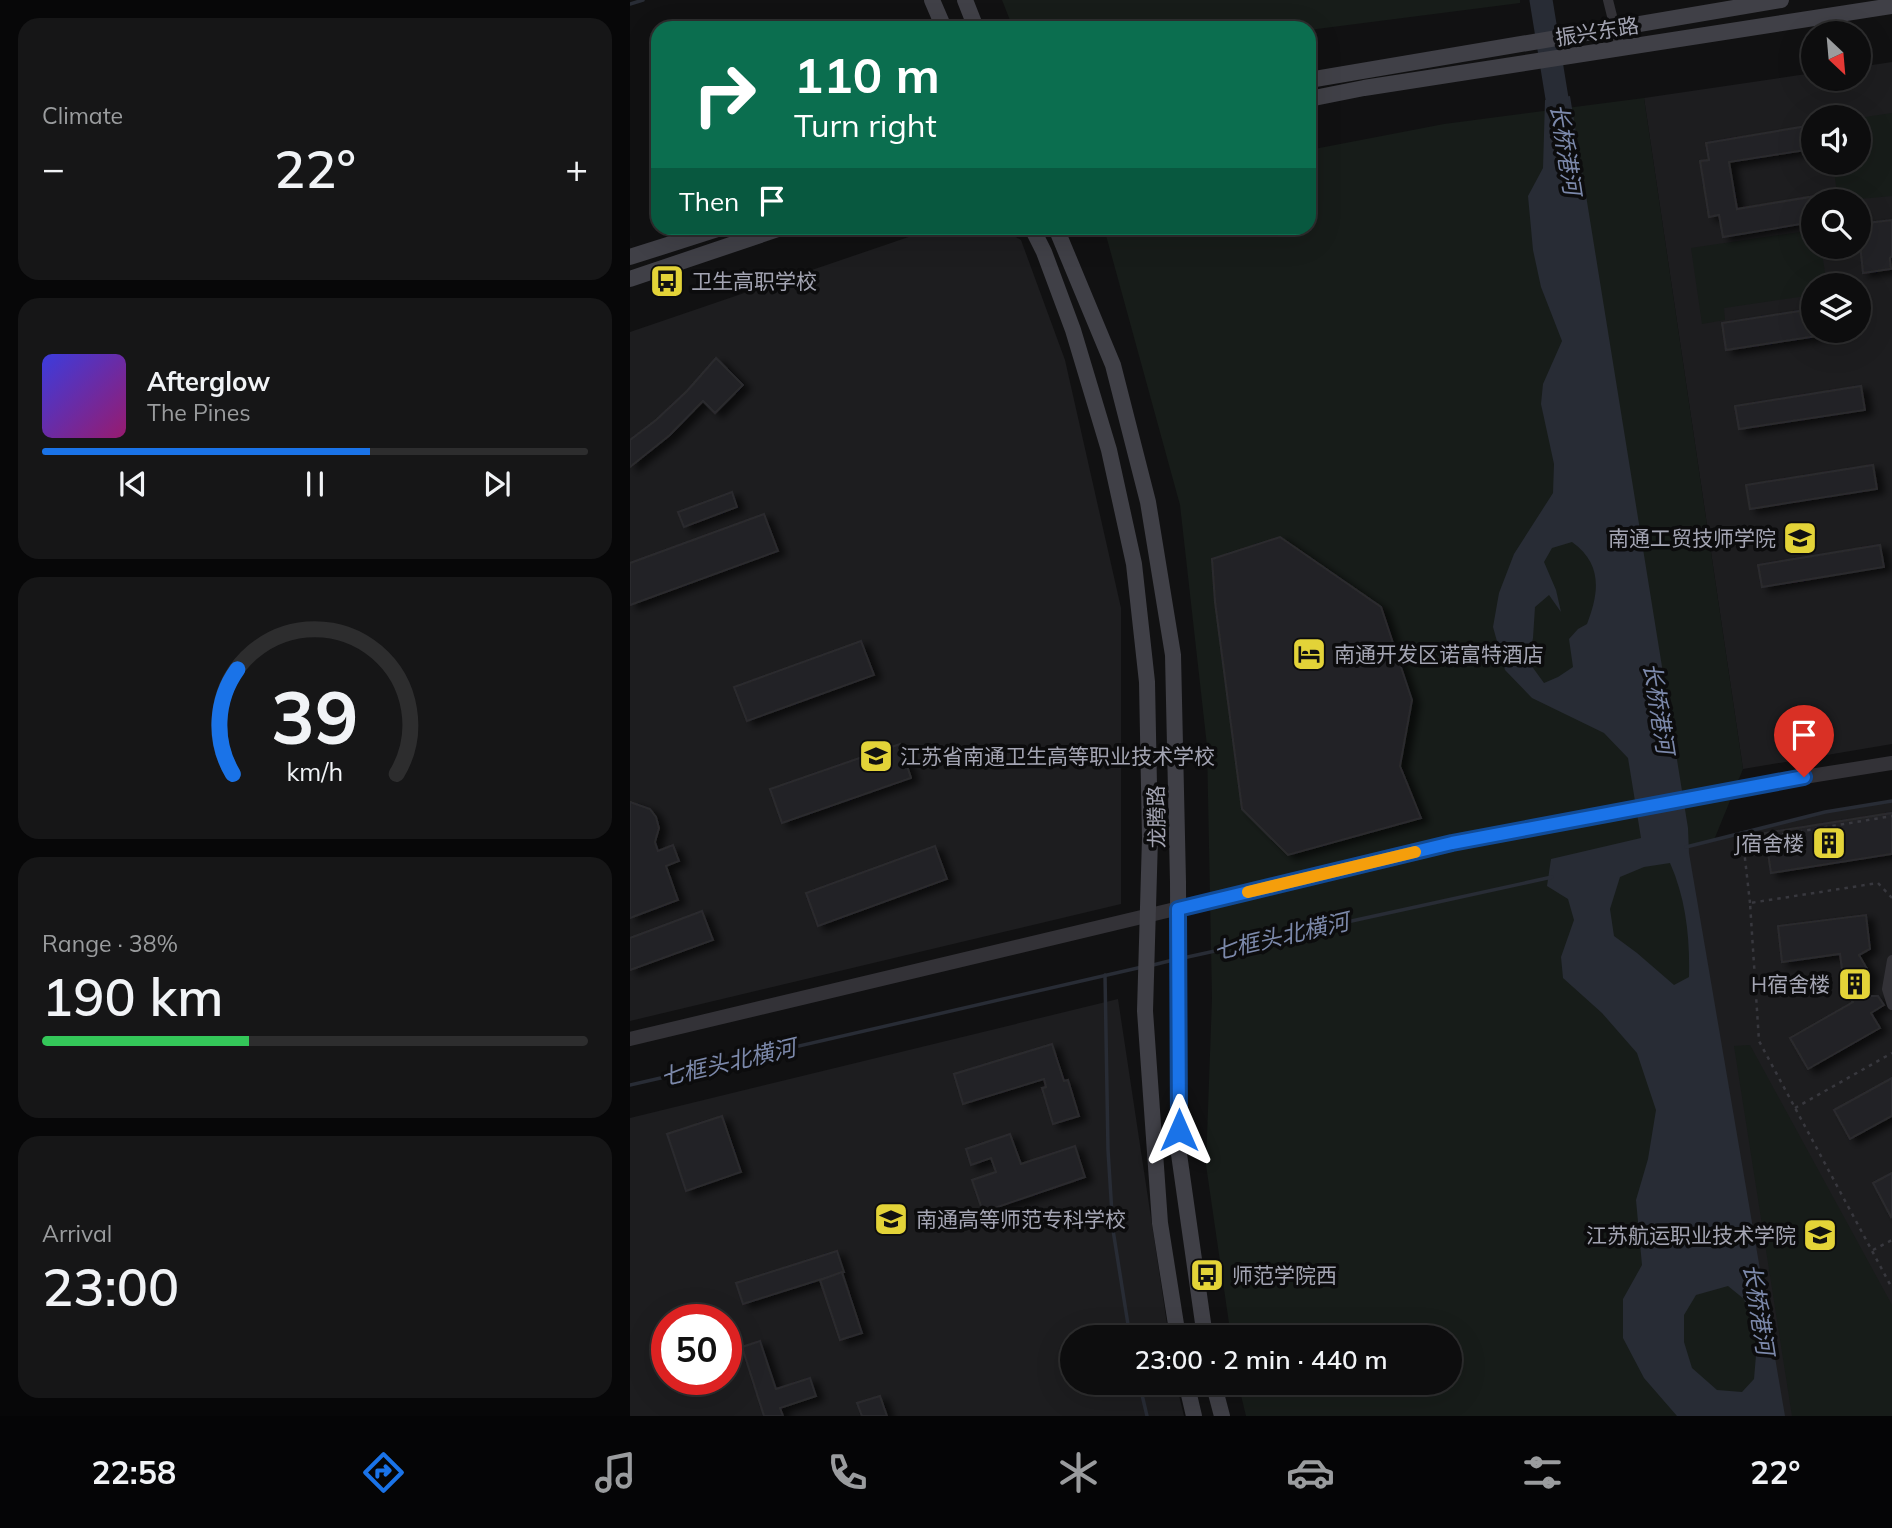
<!DOCTYPE html>
<html lang="en">
<head>
<meta charset="utf-8">
<style>
  :root { --surface:#0d0d0e; --page:#161617; --text:#f1f3f6; --muted:#9a9c9e; --line:#2d2d2e; --accent:#1a73e8 }
  body { margin:0; font-family:Mulish,"Noto Sans SC",sans-serif; background:var(--page); color:var(--text); height:100vh; display:flex; flex-direction:column; font-size:26px; white-space:nowrap }
  * { box-sizing:border-box; margin:0 }
  p { font-size:23px; color:var(--muted) }
  .icon { flex:none; width:38px; height:38px; fill:none; stroke:currentColor; stroke-width:2; stroke-linecap:round; stroke-linejoin:round }
  .map { position:relative; flex:1; overflow:hidden }
  .drawer { display:flex; flex-direction:column; gap:18px; padding:18px; background:#070708; width:630px }
  .drawer>* { flex:none }
  .hud { position:absolute; left:21px; top:21px; width:665px; height:214px; border-radius:21px; box-shadow:0 7px 28px #0002,0 0 0 2px var(--line); background:#0b6e4f; color:#fff; overflow:hidden }
  .needle { width:46px; rotate:154deg }
  .fabs { position:absolute; left:1171px; top:21px; display:grid; gap:14px }
  .fabs a { display:grid; place-items:center; width:70px; height:70px; border-radius:50%; background:var(--surface); box-shadow:0 7px 28px #0002,0 0 0 2px var(--line); font-size:35px }
  .speed { position:absolute; left:21px; top:1304px; display:flex; gap:14px; font-size:35px; font-weight:700; text-align:center }
  .speed>* { display:grid; place-content:center; width:91px; height:91px; border-radius:50%; background:var(--surface); box-shadow:0 7px 28px #0002,0 0 0 2px var(--line); line-height:1 }
  .speed .limit { border:10px solid #d22; background:#fff; color:#111 }
  .pin { position:absolute; display:grid; place-items:center; width:60px; height:60px; color:#fff; margin:-72px -30px; border-radius:50% 50% 50% 0; rotate:-45deg; box-shadow:0 0 7px #0007 }
  .pin .icon { rotate:45deg }
  .me { position:absolute; width:77px; margin:-38px; rotate:0deg; stroke-linejoin:round; filter:drop-shadow(0 0 5px #0008) }
  .turn { display:flex; align-items:center; gap:24px; height:147px; padding:0 28px; font-size:32px }
  .turn .icon { width:91px; height:91px; stroke-width:2.5 }
  .turn b { display:block; font-size:49px; line-height:60px }
  .then { display:flex; align-items:center; height:66px; padding:0 28px; background:#0003; gap:14px; font-size:26px }
  .big { font-size:52px; font-weight:600; line-height:1.1 }
  .drawer .tile { flex:1; display:flex; flex-direction:column; justify-content:center; gap:10px; min-width:0; padding:0 24px; border-radius:21px; background:var(--page) }
  .drawer .dial { align-items:center; gap:0 }
  .dial svg { height:182px; overflow:visible; fill:none; stroke:var(--line); stroke-width:7; stroke-linecap:round; text-anchor:middle }
  .dial text { fill:var(--text); stroke:none }
  .song { display:flex; align-items:center; gap:21px }
  .cover { width:84px; height:84px; border-radius:10px; background:linear-gradient(135deg,hsl(240 70% 55%),hsl(320 70% 35%)) }
  .played { height:7px; border-radius:4px; background:linear-gradient(90deg,var(--accent) 60%,var(--line) 60%) }
  .keys { display:flex; justify-content:space-around; direction:ltr }
  .heat { display:flex; justify-content:space-between; align-items:center; font-size:38px; direction:ltr }
  .charge { height:10px; border-radius:5px; background:linear-gradient(90deg,#34c759 38%,var(--line) 0) }
  .trip { position:absolute; left:430px; top:1325px; width:402px; height:70px; border-radius:35px; background:var(--surface); box-shadow:0 7px 28px #0002,0 0 0 2px var(--line); font-weight:600; line-height:70px; text-align:center }
  .tab-bar { display:flex; height:112px; justify-content:space-around; align-items:center; background:#050506; color:var(--muted) }
  .tab-bar .icon { width:49px; height:49px }
  .tab-bar .current { color:var(--accent) }
  .tab-bar b { font-size:32px; color:var(--text) }
  main { display:flex; flex:1; min-height:0 }
  .map>svg:first-child { display:block }
</style>
</head>
<body>
<main>
<section class="drawer">
<div class="tile"><p>Climate</p>
<div class="heat"><a>−</a><b class="big">22°</b><a>+</a></div>
</div>
<div class="tile">
<div class="song"><i class="cover"></i><div><b>Afterglow</b><p>The Pines</p></div></div>
<div class="played"></div>
<div class="keys"><svg class="icon" aria-label="previous" viewBox="0 0 24 24"><path d="M18 5L8 12l10 7zM5 5v14"/></svg><svg class="icon" aria-label="pause" viewBox="0 0 24 24"><path d="M8 5v14M16 5v14"/></svg><svg class="icon" aria-label="next" viewBox="0 0 24 24"><path d="M6 5l10 7-10 7zM19 5v14"/></svg></div>
</div>
<div class="tile dial"><svg viewBox="0 0 100 80">
<path d="M14 69A42 42 0 1 1 86 69"/>
<path d="M14 69A42 42 0 0 1 16 23" stroke="#1a73e8"/>
<text x="50" y="56" font-size="32" font-weight="700">39</text>
<text x="50" y="72" font-size="11">km/h</text>
</svg></div>
<div class="tile"><p>Range · 38%</p><b class="big">190 km</b><div class="charge"></div></div>
<div class="tile"><p>Arrival</p><b class="big">23:00</b></div>
</section>
<div class="map">
<svg width="1262" height="1416" viewBox="0 0 1262 1416">
  <defs>
    <filter id="shadow"><feDropShadow dx="7" dy="4" stdDeviation="3.5" flood-color="#0009"/></filter>
  </defs>
  <rect width="100%" height="100%" fill="#111112"/>
  <g fill="#1d1d1f" fill-rule="evenodd">
    <path d="M 1262,62 L 1262,744 L 1113,769 L 1014,98 L 1183,73 L 1183,79 L 1228,79 L 1229,67 ZM 1183,117 L 1228,117 L 1228,163 L 1183,163 ZM 1183,201 L 1228,201 L 1228,247 L 1183,247 ZM 1183,285 L 1228,285 L 1228,331 L 1183,331 Z"/>
    <polygon points="305,228 369,228 391,240 435,360 491,608 491,904 0,1021 0,332"/>
    <polygon points="1262,801 1262,1416 1147,1416 1054,847 1195,812"/>
    <path d="M 488,999 L 539,1337 L 443,1337 L 443,1382 L 546,1383 L 554,1416 L 0,1416 L 0,1118 ZM 37,1320 L 96,1320 L 96,1379 L 37,1379 Z"/>
  </g>
  <g fill="#171c19">
    <polygon points="372,0 890,0 890,3 679,30 679,28 383,28"/>
    <polygon points="1014,98 1113,769 1084,840 1054,847 1147,1416 616,1416 608,1383 821,1382 821,1337 601,1337 576,1165 582,998 577,746 550,505 474,228 679,228 679,150 814,124"/>
    <polygon points="1262,113 1262,196 1208,201 1203,163 1228,163 1229,118"/>
    <polygon points="1183,230 1183,247 1191,247 1197,285 1183,285 1183,295 1094,308 1095,320 1072,324 1061,248"/>
    <polygon points="1120,1045 1262,1305 1262,1416 1162,1416 1104,1046"/>
  </g>
  <path fill="#282c35" fill-rule="evenodd" d="M 940,96 L 1058,828 L 1059,853 L 1155,1416 L 1047,1416 L 1014,1378 L 993,1338 L 993,1299 L 1012,1265 L 1006,1200 L 1018,1159 L 1026,1110 L 1007,1053 L 972,1013 L 933,978 L 931,957 L 944,920 L 938,899 L 917,886 L 921,859 L 1011,838 L 998,758 L 974,733 L 902,698 L 875,670 L 863,627 L 869,593 L 884,554 L 923,493 L 924,464 L 911,404 L 913,384 L 932,341 L 911,287 L 903,250 L 898,196 L 913,168 L 915,100 ZM 942,542 C 973,564 969,593 957,624 L 948,629 L 939,639 L 943,667 L 928,677 L 914,683 L 898,661 L 903,638 L 905,607 L 919,595 L 931,612 L 926,590 L 914,562 L 922,548 ZM 1040,863 C 1056,899 1060,938 1059,977 L 1044,985 L 1007,953 L 984,936 L 980,909 L 990,877 L 1014,867 ZM 1098,1286 L 1114,1299 L 1127,1343 L 1124,1379 L 1112,1392 L 1087,1390 L 1062,1368 L 1054,1342 L 1054,1315 L 1066,1295 Z"/>
  <g fill="none" stroke-linecap="round" stroke-linejoin="round">
    <g stroke="#282c35" stroke-width="3.5">
      <polyline points="0,4 13,0"/>
      <polyline points="1056,847 1195,812 1262,801"/>
      <polyline points="553,958 922,877"/>
      <polyline points="523,965 543,960"/>
      <polyline points="475,975 478,1150 483,1230 500,1337"/>
      <polyline points="0,1085 512,967"/>
      <polyline points="509,1382 517,1416"/>
    </g>
    <polyline stroke="#282c35" stroke-width="23" points="911,0 932,129"/>
  </g>
  <g fill="#242426" stroke="#2c2b2e" stroke-width="2" filter="url(#shadow)">
    <polygon points="1183,125 1183,149 1099,162 1107,209 1204,193 1206,201 1183,201 1183,222 1093,237 1089,215 1079,217 1070,161 1079,160 1076,143"/>
    <polygon points="1262,220 1262,256 1260,258 1261,269 1233,273 1228,224"/>
    <polygon points="1183,309 1183,331 1220,331 1096,350 1092,323"/>
    <polygon points="86,358 113,385 85,413 73,401 40,435 0,467 0,440 26,420 57,391"/>
    <polygon points="1231,386 1235,410 1109,429 1105,406"/>
    <polygon points="1243,465 1247,489 1120,509 1116,485"/>
    <polygon points="102,492 107,507 54,527 48,512"/>
    <polygon points="134,514 148,551 0,605 0,563"/>
    <polygon points="650,537 751,607 782,700 770,766 791,818 658,855 612,809 585,602 582,559"/>
    <polygon points="1250,545 1254,567 1132,587 1128,565"/>
    <polygon points="231,641 244,675 117,721 104,687"/>
    <polygon points="270,744 281,778 152,823 140,789"/>
    <polygon points="0,802 20,809 26,817 29,828 25,842 28,851 43,845 49,861 36,866 48,900 0,918"/>
    <polygon points="1262,813 1262,854 1141,873 1135,833"/>
    <polygon points="305,846 317,879 188,926 176,893"/>
    <polygon points="72,911 83,940 0,970 0,938"/>
    <polygon points="1236,915 1240,949 1229,955 1240,974 1234,996 1248,996 1254,1005 1241,1013 1250,1028 1178,1069 1160,1038 1223,1002 1215,993 1210,954 1152,962 1148,926"/>
    <polygon points="422,1044 434,1081 438,1080 449,1116 423,1124 412,1088 416,1087 414,1079 333,1104 324,1074"/>
    <polygon points="1262,1078 1262,1116 1220,1139 1204,1110"/>
    <polygon points="92,1116 111,1172 56,1191 37,1134"/>
    <polygon points="380,1134 391,1164 445,1146 455,1177 353,1212 342,1180 366,1172 361,1158 341,1165 336,1149"/>
    <polygon points="1262,1173 1262,1216 1261,1217 1243,1183"/>
    <polygon points="207,1251 214,1272 113,1304 106,1283"/>
    <polygon points="212,1272 232,1333 210,1340 190,1280"/>
    <polygon points="130,1341 146,1389 180,1378 186,1396 150,1408 153,1416 134,1416 112,1347"/>
    <polygon points="250,1396 257,1416 232,1416 227,1403"/>
  </g>
  <g fill="none" stroke-linecap="round" stroke-linejoin="round">
    <g stroke="#38383e" stroke-width="2.5" stroke-dasharray="3.5 5" stroke-linecap="butt">
      <polyline points="1262,898 1248,883 1120,903 1129,1041 1262,1288"/>
      <polyline points="1120,903 1113,841 1262,816"/>
      <polyline points="1165,1108 1262,1053"/>
      <polyline points="1243,1250 1262,1240"/>
    </g>
    <g stroke="#333237" stroke-width="10">
      <polyline points="978,0 990,48"/>
      <polyline points="1262,960 1257,989 1262,1005"/>
    </g>
    <polyline stroke="#333237" stroke-width="14" points="0,1039 822,843 1174,777 1262,763"/>
    <g stroke="#404047" stroke-width="16">
      <polyline points="302,0 314,28"/>
      <polyline points="335,0 346,28"/>
      <polyline points="679,80 1151,0"/>
      <polyline points="679,99 734,88 1262,6"/>
      <polyline points="402,228 414,252 443,330 479,450 504,564 517,682 520,838 515,1011 530,1223 548,1337"/>
      <polyline points="426,228 483,365 518,502 543,655 548,882 549,1154 575,1337"/>
      <polyline points="0,257 91,228"/>
      <polyline points="0,279 151,228"/>
      <polyline points="556,1382 564,1416"/>
      <polyline points="583,1382 592,1416"/>
    </g>
  </g>
  <g fill="none" stroke-linecap="round" stroke-linejoin="round">
    <g stroke="#114b97" stroke-width="18">
      <polyline id="route" points="549,1130 548,909 822,843 1174,777"/>
    </g>
    <use href="#route" stroke="#1a73e8" stroke-width="12"/>
    <polyline stroke="#f59e0b" stroke-width="12" points="618,892 785,852"/>
  </g>
  <defs>
    <g id="bus-square" transform="scale(1.75)"><rect x="-9" y="-9" width="18" height="18" rx="4" fill="#e3d338" stroke="#0c0c0d"/><path d="M-5-6H5V4H4V6H2V4H-2V6H-4V4H-5ZM-3.5-4V0h7V-4ZM-3.5 1.2v1.5H-2V1.2ZM2 1.2v1.5H3.5V1.2Z" fill="#111"/></g>
    <g id="university-square" transform="scale(1.75)"><rect x="-9" y="-9" width="18" height="18" rx="4" fill="#e3d338" stroke="#0c0c0d"/><path d="M0-5L7-2L0 1L-7-2ZM-4 1L0 2.5L4 1V4Q0 6-4 4Z" fill="#111"/></g>
    <g id="hotel-square" transform="scale(1.75)"><rect x="-9" y="-9" width="18" height="18" rx="4" fill="#e3d338" stroke="#0c0c0d"/><path d="M-6-4.5h1.5V1H6V5H4.5V3h-9V5H-6ZM-4 0a1.8 1.8 0 1 1 3.6 0ZM.5 0V-2.5h3Q6-2.5 6 0Z" fill="#111"/></g>
    <g id="school-square" transform="scale(1.75)"><rect x="-9" y="-9" width="18" height="18" rx="4" fill="#e3d338" stroke="#0c0c0d"/><path d="M0-5L7-2L0 1L-7-2ZM-4 1L0 2.5L4 1V4Q0 6-4 4Z" fill="#111"/></g>
    <g id="building-square" transform="scale(1.75)"><rect x="-9" y="-9" width="18" height="18" rx="4" fill="#e3d338" stroke="#0c0c0d"/><path d="M-4-6H4V6H1V3H-1V6H-4ZM-2.5-4.3h1.7v1.8h-1.7ZM.8-4.3h1.7v1.8H.8ZM-2.5-1h1.7V.8h-1.7ZM.8-1h1.7V.8H.8Z" fill="#111"/></g>
  </defs>
  <g fill-rule="evenodd">
    <use href="#bus-square" x="37" y="281"/>
    <use href="#university-square" x="1170" y="538"/>
    <use href="#hotel-square" x="679" y="654"/>
    <use href="#school-square" x="246" y="756"/>
    <use href="#building-square" x="1199" y="843"/>
    <use href="#building-square" x="1225" y="984"/>
    <use href="#school-square" x="261" y="1219"/>
    <use href="#university-square" x="1190" y="1235"/>
    <use href="#bus-square" x="577" y="1275"/>
  </g>
  <g text-anchor="middle" dominant-baseline="central" stroke-width="7" stroke-linejoin="round" paint-order="stroke">
    <g font-size="21" fill="#a3a4b2" stroke="#0c0c0d">
      <text transform="translate(967 31) rotate(-9)">振兴东路</text>
      <text transform="translate(526 817) rotate(-91)">龙腾路</text>
    </g>
    <g font-size="21" fill="#a3a4b2" stroke="#0c0c0d" text-anchor="start">
      <text x="61" y="281">卫生高职学校</text>
      <text x="1146" y="538" text-anchor="end">南通工贸技师学院</text>
      <text x="704" y="654">南通开发区诺富特酒店</text>
      <text x="270" y="756">江苏省南通卫生高等职业技术学校</text>
      <text x="1174" y="843" text-anchor="end">J宿舍楼</text>
      <text x="1200" y="984" text-anchor="end">H宿舍楼</text>
      <text x="286" y="1219">南通高等师范专科学校</text>
      <text x="1166" y="1235" text-anchor="end">江苏航运职业技术学院</text>
      <text x="602" y="1275">师范学院西</text>
    </g>
    <g font-size="23" font-style="italic" fill="#7c89ab" stroke="#0c0c0d">
      <text transform="translate(936 149) rotate(81)">长桥港河</text>
      <text transform="translate(1029 708) rotate(81)">长桥港河</text>
      <text transform="translate(651 936) rotate(-13)">七框头北横河</text>
      <text transform="translate(98 1062) rotate(-13)">七框头北横河</text>
      <text transform="translate(1129 1309) rotate(81)">长桥港河</text>
    </g>
  </g>
</svg>
<div class="fabs">
<a><svg class="needle" viewBox="-14 -14 28 28"><path d="M0-13l5 13h-10z" fill="#e53935"/><path d="M0 13l5-13h-10z" fill="#9a9c9e"/></svg></a>
<a><svg class="icon" aria-label="sound" viewBox="0 0 24 24"><path d="M4 9h4l5-4v14l-5-4H4zM17 9q2 3 0 6"/></svg></a>
<a><svg class="icon" aria-label="search" viewBox="0 0 24 24"><circle cx="10" cy="10" r="6"/><path d="M15 15l6 6"/></svg></a>
<a><svg class="icon" aria-label="layers" viewBox="0 0 24 24"><path d="M12 4l9 5-9 5-9-5zM3 14l9 5 9-5"/></svg></a>
</div>
<div class="speed"><div class="limit">50</div></div>
<div class="pin" style="left:1174px;top:777px;background:#d93025"><svg class="icon" aria-label="arrive" viewBox="0 0 24 24"><path d="M6 21V4h12l-3 4 3 4H6"/></svg></div>
<svg class="me" style="left:549px;top:1130px" viewBox="-20 -20 40 40"><path d="M0-17L14 15 0 8-14 15z" fill="#1a73e8" stroke="#fff" stroke-width="4"/></svg>
<div class="trip">23:00 · 2 min · 440 m</div>
<div class="hud">
<div class="turn"><svg class="icon" aria-label="right" viewBox="0 0 24 24"><path d="M7 20v-9h11M14 6l5 5-5 5"/></svg><div><b>110 m</b>Turn right</div></div>
<div class="then">Then<svg class="icon" aria-label="arrive" viewBox="0 0 24 24"><path d="M6 21V4h12l-3 4 3 4H6"/></svg></div>
</div>
</div>
</main>
<nav class="tab-bar">
<b>22:58</b>
<svg class="icon current" aria-label="directions" viewBox="0 0 24 24"><path d="M12 3l9 9-9 9-9-9zM9 14v-3h6M13 9l2 2-2 2"/></svg>
<svg class="icon" aria-label="music" viewBox="0 0 24 24"><path d="M9 18V5l10-2v13"/><circle cx="6" cy="18" r="3"/><circle cx="16" cy="16" r="3"/></svg>
<svg class="icon" aria-label="phone" viewBox="0 0 24 24"><path d="M5 4h4l2 5-3 2q2 4 5 5l2-3 5 2v4C11 20 4 13 5 4z"/></svg>
<svg class="icon" aria-label="climate" viewBox="0 0 24 24"><path d="M12 3v18M4 7l16 10M4 17L20 7"/></svg>
<svg class="icon" aria-label="car" viewBox="0 0 24 24"><path d="M5 17H2v-5l4-1 3-4h7l3 4 3 1v5h-3M9 17h6M6 11h13"/><circle cx="7" cy="17" r="2"/><circle cx="17" cy="17" r="2"/></svg>
<svg class="icon" aria-label="filters" viewBox="0 0 24 24"><path d="M4 7h16M4 17h16"/><circle cx="9" cy="7" r="2"/><circle cx="15" cy="17" r="2"/></svg>
<b>22°</b>
</nav>
</body>
</html>
